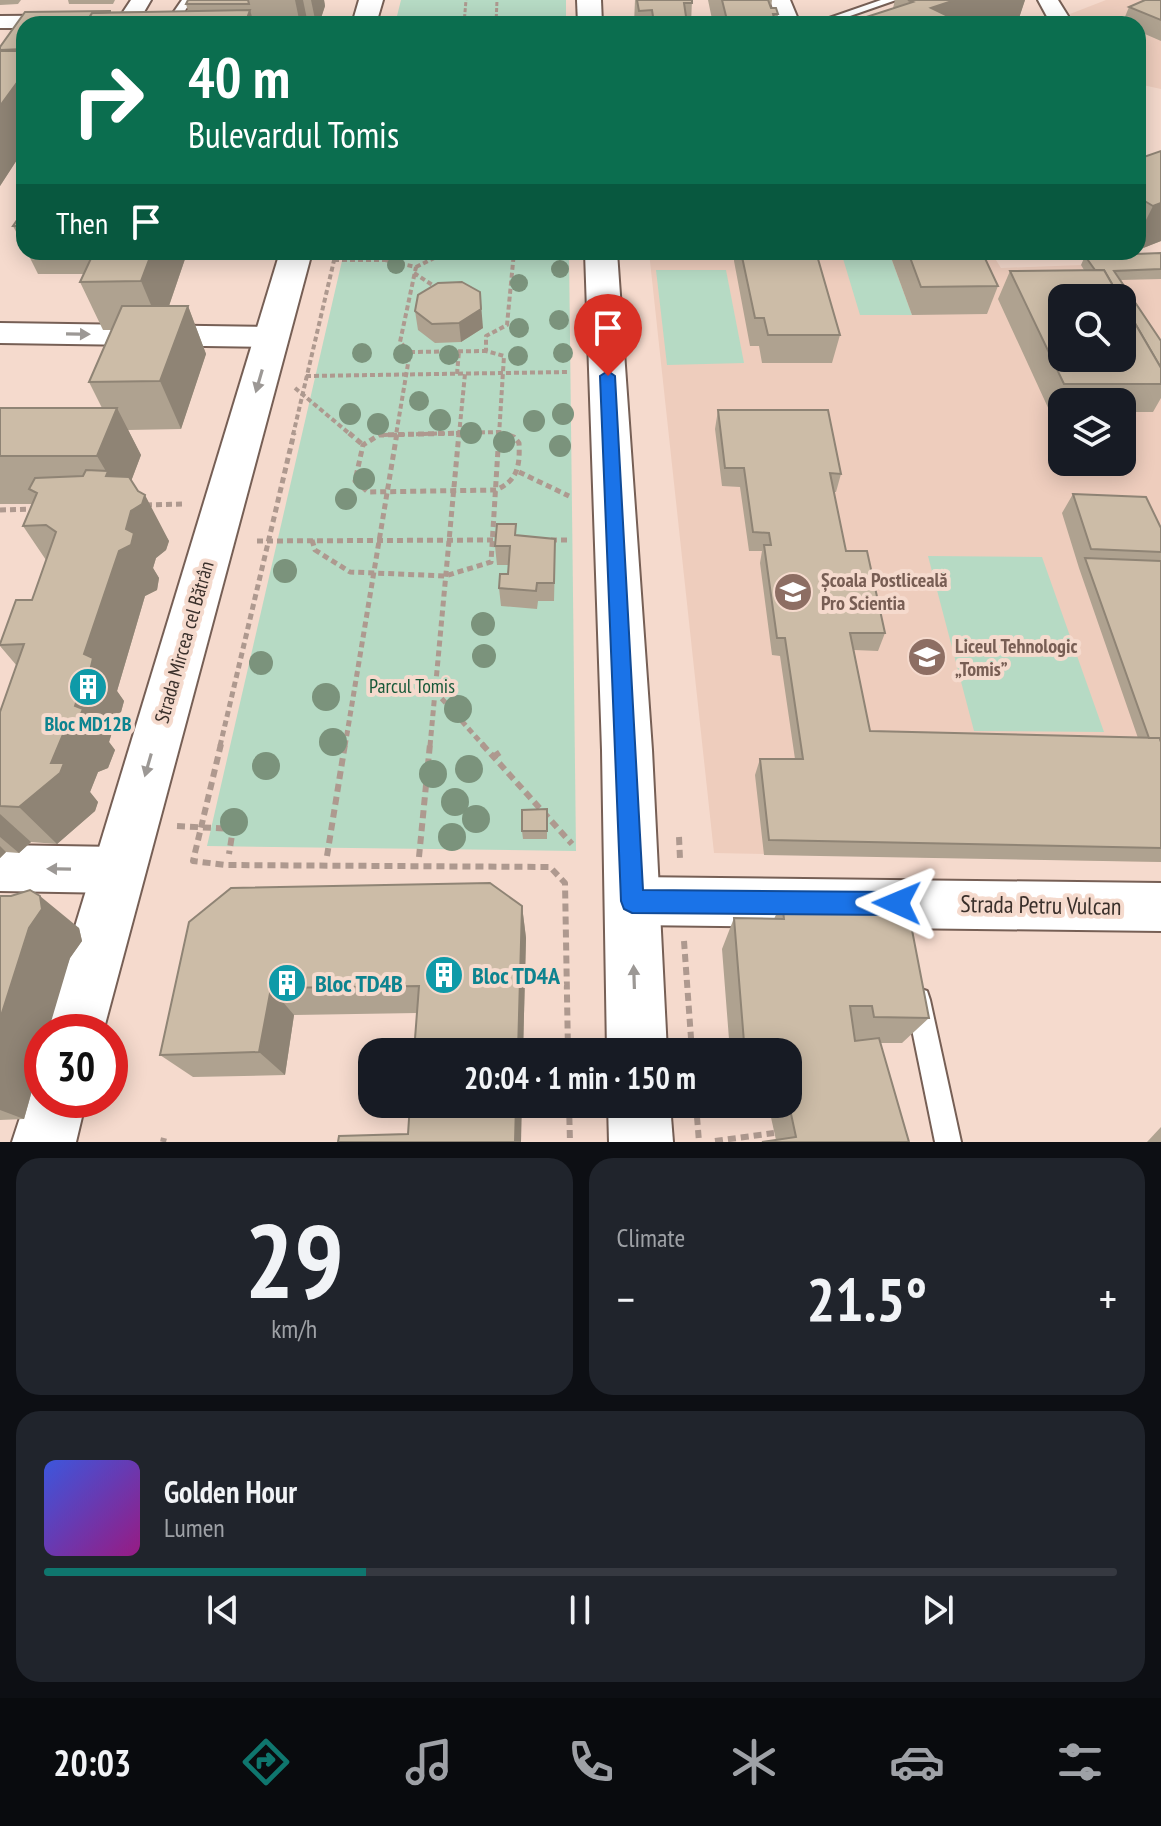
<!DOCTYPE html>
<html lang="en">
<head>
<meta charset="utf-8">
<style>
  :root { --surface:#171b24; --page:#20242c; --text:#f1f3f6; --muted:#9ea1a6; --line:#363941; --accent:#0f766e }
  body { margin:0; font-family:"PT Sans Narrow",sans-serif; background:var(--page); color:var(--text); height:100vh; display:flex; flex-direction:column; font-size:30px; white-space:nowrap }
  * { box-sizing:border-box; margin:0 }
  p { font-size:26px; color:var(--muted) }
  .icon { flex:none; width:44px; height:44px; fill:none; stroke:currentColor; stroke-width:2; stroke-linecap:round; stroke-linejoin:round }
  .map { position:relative; height:1142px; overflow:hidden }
  .side { display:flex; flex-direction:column; gap:16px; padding:16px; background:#0d0f14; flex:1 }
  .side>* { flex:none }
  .hud { position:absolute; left:16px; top:16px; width:1130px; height:244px; border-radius:24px; box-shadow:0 4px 20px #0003; background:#0b6e4f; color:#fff; overflow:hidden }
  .buttons { position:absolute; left:1048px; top:284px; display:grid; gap:16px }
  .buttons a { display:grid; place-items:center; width:88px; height:88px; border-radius:16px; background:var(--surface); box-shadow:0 4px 20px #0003; font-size:40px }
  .speed { position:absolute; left:24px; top:1014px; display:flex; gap:16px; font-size:40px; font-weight:700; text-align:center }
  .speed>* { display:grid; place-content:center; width:104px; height:104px; border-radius:50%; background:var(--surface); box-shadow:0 4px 20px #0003; line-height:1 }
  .speed .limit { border:12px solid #d22; background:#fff; color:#111 }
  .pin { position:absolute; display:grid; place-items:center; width:68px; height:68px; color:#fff; margin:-82px -34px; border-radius:50% 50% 50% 0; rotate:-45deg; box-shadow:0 0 8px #0007 }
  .pin .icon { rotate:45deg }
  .me { position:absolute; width:88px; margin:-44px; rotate:271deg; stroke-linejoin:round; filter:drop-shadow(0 0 6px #0008) }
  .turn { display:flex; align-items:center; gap:28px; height:168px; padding:0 40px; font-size:36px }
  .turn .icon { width:104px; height:104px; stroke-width:2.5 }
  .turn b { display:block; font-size:56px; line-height:68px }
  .then { display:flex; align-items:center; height:76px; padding:0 40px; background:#0003; gap:16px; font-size:30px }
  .big { font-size:60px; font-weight:600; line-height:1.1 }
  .side .widget { flex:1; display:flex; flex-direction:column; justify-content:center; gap:12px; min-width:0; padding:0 28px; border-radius:24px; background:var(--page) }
  .side .dial { align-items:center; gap:0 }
  .dial b { font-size:104px; line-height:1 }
  .song { display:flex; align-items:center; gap:24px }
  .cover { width:96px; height:96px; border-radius:12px; background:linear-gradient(135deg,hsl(230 70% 55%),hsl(310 70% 35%)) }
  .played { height:8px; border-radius:4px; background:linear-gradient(90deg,var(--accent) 30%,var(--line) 30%) }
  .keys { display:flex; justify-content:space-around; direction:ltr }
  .heat { display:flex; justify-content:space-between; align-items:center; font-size:44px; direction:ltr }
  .side .tiles { flex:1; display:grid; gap:16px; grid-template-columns:1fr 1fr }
  .widget:last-child { grid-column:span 2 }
  .trip { position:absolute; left:358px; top:1038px; width:444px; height:80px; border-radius:24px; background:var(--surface); box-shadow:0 4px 20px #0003; font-weight:600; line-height:80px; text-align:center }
  .menu { display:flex; height:128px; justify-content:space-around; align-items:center; background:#090b0e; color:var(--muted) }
  .menu .icon { width:56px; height:56px }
  .menu .current { color:var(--accent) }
  .menu b { font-size:36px; color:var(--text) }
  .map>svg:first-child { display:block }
</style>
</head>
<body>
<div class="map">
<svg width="1161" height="1142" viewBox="0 0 1161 1142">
  <rect width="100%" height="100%" fill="#f5dacd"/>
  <g fill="#eecdbd" fill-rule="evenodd">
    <polygon points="1106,0 1161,0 1161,89 1138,84 1138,24 1075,24 1070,14"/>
    <path d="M 649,252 L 991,252 L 1001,268 L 1161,262 L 1161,862 L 714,853 ZM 1062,298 L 1122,298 L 1122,358 L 1062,358 ZM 1062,402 L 1122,402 L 1122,462 L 1062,462 Z"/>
  </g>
  <g fill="#b6dac4">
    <polygon points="401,0 566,0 566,24 395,24"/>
    <polygon points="344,252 569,252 576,851 207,846"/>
    <polygon points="841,252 889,252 912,315 860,315"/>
    <polygon points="656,270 726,270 744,363 667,365"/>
    <polygon points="928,556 1042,557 1104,732 974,731"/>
  </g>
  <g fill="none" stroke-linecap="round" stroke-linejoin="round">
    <g stroke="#765f55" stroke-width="4">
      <g id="lane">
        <polygon points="182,0 192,0 178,21 155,23 155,19 171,16"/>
        <polygon points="881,0 896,0 827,24 812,24"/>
        <polygon points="918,988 927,991 930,1000 961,1142 935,1142 906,1000 909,991"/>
      </g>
    </g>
    <g stroke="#765f55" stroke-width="4">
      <g id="street">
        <polygon points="131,0 151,0 137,24 24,24 24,28 0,28 0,16 121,15"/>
        <polygon points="770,0 790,0 800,24 778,24"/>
        <polygon points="1038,0 1058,0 1073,24 1051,24"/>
        <polygon points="0,323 271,327 282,330 286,337 282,344 271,347 0,343"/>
        <polygon points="0,845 117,847 134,854 141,870 134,886 117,893 0,891"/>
        <polygon points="632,877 1161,883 1161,931 632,925 615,918 608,901 615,884"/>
      </g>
    </g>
    <g stroke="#765f55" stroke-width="4">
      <g id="secondary">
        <polygon points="359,0 383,0 376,24 352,24"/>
        <polygon points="577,0 601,0 602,24 578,24"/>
        <polygon points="280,252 312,252 103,1032 43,1032"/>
        <polygon points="585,252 617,252 652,750 667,1052 607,1052 602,750"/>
        <polygon points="42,1074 42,1100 86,1100 76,1142 12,1142 33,1078"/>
        <polygon points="608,1104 670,1104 673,1142 609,1142"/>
      </g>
    </g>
    <g stroke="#ae998f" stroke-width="3" stroke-dasharray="4 2" stroke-linecap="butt">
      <polyline points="539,18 561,18"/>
      <polyline points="464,24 466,0"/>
      <polyline points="496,24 497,0"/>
    </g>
    <g stroke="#ae998f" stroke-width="4" stroke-dasharray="5 3" stroke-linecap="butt">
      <polyline points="381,252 385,260 416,267 400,342 410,352 396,435"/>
      <polyline points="334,260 385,260"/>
      <polyline points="416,267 446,252"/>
      <polyline points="414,273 437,288"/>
      <polyline points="410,352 486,351"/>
      <polyline points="457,374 459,351"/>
      <polyline points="306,376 569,372"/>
      <polyline points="295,388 351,435"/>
      <polyline points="293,435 336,252"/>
      <polyline points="384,435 499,432 508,435"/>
      <polyline points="459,435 465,374"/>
      <polyline points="499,435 504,356 486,351 486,336 507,325 514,252"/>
    </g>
    <g stroke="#ae998f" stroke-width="5" stroke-dasharray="6 4" stroke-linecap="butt">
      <polyline points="349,433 363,445"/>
      <path d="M 464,433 L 379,435 L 363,445 L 355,481 L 368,492 L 496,490 C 518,480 520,466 519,443 L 514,437 L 502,433"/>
      <polyline points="519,472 569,496"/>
      <polyline points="146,505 184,504"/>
      <polyline points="0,510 36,509"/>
      <polyline points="312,540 315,550 350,572 445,576 491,562 499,433"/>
      <polyline points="551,540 570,540"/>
      <polyline points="257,541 493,540"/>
      <polyline points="435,691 484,746"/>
      <polyline points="220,746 294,433"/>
      <polyline points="345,746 397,433"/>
      <polyline points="430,746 459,433"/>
    </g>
    <g stroke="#ae998f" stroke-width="6" stroke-dasharray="8 5" stroke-linecap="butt">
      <polyline points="221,744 193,861 226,865 550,867 565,883 568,1052"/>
      <polyline points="482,744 572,844"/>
      <polyline points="493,757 502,751"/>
      <polyline points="177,826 233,829 229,854"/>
      <polyline points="679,837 680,859"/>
      <polyline points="327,856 345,744"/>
      <polyline points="419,857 430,744"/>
      <polyline points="684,941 692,1052"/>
      <polyline points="569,1104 570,1142"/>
      <polyline points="696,1104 699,1142"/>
      <polyline points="715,1141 774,1133"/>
      <polyline points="163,1142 164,1138"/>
    </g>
    <use href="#lane" fill="#fff" fill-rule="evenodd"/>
    <use href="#street" fill="#fff" fill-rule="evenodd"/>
    <use href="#secondary" fill="#fff" fill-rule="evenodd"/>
  </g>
  <g fill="#7b937c">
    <circle cx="396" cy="265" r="9"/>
    <circle cx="560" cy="269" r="9"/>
    <circle cx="519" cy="283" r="9"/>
    <circle cx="559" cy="320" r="10"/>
    <circle cx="519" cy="328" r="10"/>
    <circle cx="362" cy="353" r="10"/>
    <circle cx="563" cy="353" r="10"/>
    <circle cx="403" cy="354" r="10"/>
    <circle cx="449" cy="355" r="10"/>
    <circle cx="518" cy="356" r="10"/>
    <circle cx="419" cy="401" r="10"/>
    <circle cx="350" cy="414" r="11"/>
    <circle cx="563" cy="414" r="11"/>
    <circle cx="440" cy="420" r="11"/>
    <circle cx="534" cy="421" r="11"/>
    <circle cx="378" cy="424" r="11"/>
    <circle cx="471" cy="433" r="11"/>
    <circle cx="504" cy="442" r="11"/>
    <circle cx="560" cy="446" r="11"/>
    <circle cx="364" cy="479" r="11"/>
    <circle cx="346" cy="499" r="11"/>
    <circle cx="285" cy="571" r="12"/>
    <circle cx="483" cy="624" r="12"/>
    <circle cx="484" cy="656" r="12"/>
    <circle cx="261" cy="663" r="12"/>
    <circle cx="326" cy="697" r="14"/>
    <circle cx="458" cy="709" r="14"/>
    <circle cx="333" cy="742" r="14"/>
    <circle cx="266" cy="766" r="14"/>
    <circle cx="469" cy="769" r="14"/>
    <circle cx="433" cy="774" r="14"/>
    <circle cx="455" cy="802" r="14"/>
    <circle cx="476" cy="819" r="14"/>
    <circle cx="234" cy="822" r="14"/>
    <circle cx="452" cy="837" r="14"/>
  </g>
  <g fill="#afa290">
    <polygon points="0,0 21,0 18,4 0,5"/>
    <polygon points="68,0 115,0 113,4 69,4"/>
    <polygon points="188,0 324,0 325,6 319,24 254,24 251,13 254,24 24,24 24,149 0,186 0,47 25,12 188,11 186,4"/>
    <polygon points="635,0 692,0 691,24 634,24"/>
    <polygon points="708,0 772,0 771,8 778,14 777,24 713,24"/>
    <polygon points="895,0 1025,0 1019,18 1002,24 853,24 854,21 893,8"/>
    <polygon points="1161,0 1161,41 1138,31 1138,24 1122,24 1129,7"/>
    <polygon points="1161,151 1161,241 1138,250 1138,159"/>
    <polygon points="24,210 24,247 13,226"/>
    <polygon points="27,252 185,252 186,256 169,306 188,306 206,354 181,429 128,430 141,455 131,481 169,541 166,550 156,558 153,568 159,578 157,590 145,596 117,691 124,701 121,712 111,717 110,721 114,726 109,742 115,750 108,768 98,772 90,792 98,802 95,811 57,844 31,842 19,853 6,852 0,858 0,712 17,666 0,646 0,644 32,600 46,560 23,526 33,504 0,504 0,408 102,408 89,382 111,330 103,330 80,282 84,274 38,274"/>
    <polygon points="735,252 816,252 840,335 832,363 762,363 759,346 750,346 734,261"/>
    <polygon points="889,252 982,252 998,286 987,314 912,315"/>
    <polygon points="1126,252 1134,252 1129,254 1161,253 1161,279 1121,280 1161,341 1161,398 1153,412 1122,412 1122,402 1062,402 1062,412 1050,412 998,299 1010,271 1084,270 1081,265 1085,256 1129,254"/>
    <polygon points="415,311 483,328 461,342 435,343 418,330"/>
    <polygon points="718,410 841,474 836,492 834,492 846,551 885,633 878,651 854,650 870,731 1138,738 1079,568 1062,513 1073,494 1161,528 1161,862 764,855 755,775 760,759 795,759 780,656 772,655 760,563 762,551 749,551 740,487 722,486 715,429"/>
    <polygon points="517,535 555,557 554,601 538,601 537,609 501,606 499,588 508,574 509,565 497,565 495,546"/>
    <polygon points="547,809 547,839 523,839 522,831"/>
    <polygon points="0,896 79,928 82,941 70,958 42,1032 42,1055 24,1119 0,1120"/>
    <polygon points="782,902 929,1018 902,1043 880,1043 909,1142 761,1142 776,1140 768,1104 788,1104 788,1052 730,1052 722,949 734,918 774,919"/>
    <polygon points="522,906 526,938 523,1052 414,1052 417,1013 294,1015 285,1075 193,1077 160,1055 189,922"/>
    <polygon points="1161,1127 1161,1142 1147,1142"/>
  </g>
  <g fill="#8f8475">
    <polygon points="295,0 303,0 308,24 300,24"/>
    <polygon points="311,0 324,0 325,6 319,24 316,24"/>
    <polygon points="955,0 1025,0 1019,18 1002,24 927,24 931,8"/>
    <polygon points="250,10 254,24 245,24"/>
    <polygon points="24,73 24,149 0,186 0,106"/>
    <polygon points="1161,203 1161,241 1138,250 1138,236 1153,206"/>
    <polygon points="152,252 185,252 186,256 161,329 141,281"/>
    <polygon points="480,292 483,328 461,342 459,323"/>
    <polygon points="188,306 206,354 181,429 160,381"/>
    <polygon points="117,408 141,455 124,500 145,495 169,541 166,550 156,558 153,568 159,578 157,590 145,596 117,691 124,701 121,712 111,717 110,721 114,726 109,742 115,750 108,768 98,772 90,792 98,802 95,811 57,844 19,807 51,763 75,706 76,685 84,654 126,529 106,476 107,473 97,456"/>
    <polygon points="0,814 31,842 19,853 0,837"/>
    <polygon points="0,846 6,852 0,858"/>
    <polygon points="40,896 79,928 82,941 70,958 48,1032 42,1032 42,1055 24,1119 0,1110 0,1019"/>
    <polygon points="522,906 526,938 523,1052 518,1052"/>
    <polygon points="271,988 294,1015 285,1075 259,1052"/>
    <polygon points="516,1104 522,1104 521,1142 515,1142"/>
  </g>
  <g fill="#ccbca7" stroke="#8f8475" stroke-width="2">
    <polygon points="188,0 248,0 249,4 186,4"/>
    <polygon points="637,0 692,0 692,3 684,3 687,23 654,23 652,10 639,11"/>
    <polygon points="722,0 768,0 771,8 776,8 778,14 773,14 776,24 728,24"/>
    <polygon points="908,0 955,0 931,8 950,17 929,24 860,24 854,21 913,2"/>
    <polygon points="1145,0 1161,0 1161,20 1129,7"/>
    <polygon points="250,10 245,24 85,24 92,13"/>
    <polygon points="110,11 110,12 92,13 85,24 24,24 24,49 0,50 0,47 25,12"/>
    <polygon points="0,51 24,51 24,73 0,106"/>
    <polygon points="1161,151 1161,203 1153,206 1138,197 1138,159"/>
    <polygon points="24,210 24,226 13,226"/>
    <polygon points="94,252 152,252 141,281 80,282"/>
    <polygon points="741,252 816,252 840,335 768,335 764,318 755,318"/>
    <polygon points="908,252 982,252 998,286 921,287"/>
    <polygon points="1161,253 1161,269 1114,271 1161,341 1161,368 1122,301 1122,298 1120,298 1104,270 1095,270 1085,256"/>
    <polygon points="1104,270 1120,298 1062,298 1062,358 1122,358 1122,301 1161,368 1161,384 1064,384 1010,271"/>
    <polygon points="462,282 480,292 481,309 459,323 432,324 415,311 418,295 438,283"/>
    <polygon points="122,306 188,306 160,381 89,382"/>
    <polygon points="0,408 117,408 97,456 0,456"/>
    <polygon points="718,410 828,410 841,474 830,473 846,551 867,551 885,633 850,633 870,731 1160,738 1161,742 1161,848 769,840 760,759 803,759 785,638 777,638 764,545 771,545 769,533 753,532 744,468 725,468"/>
    <polygon points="86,470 108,471 106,476 129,477 138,491 145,495 142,504 131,511 126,529 134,533 131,545 119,551 84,654 93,658 90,671 79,675 76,685 82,685 75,706 83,709 75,728 64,732 51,763 64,763 60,773 19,807 0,806 0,712 24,644 0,645 0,644 16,600 32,600 56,532 46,525 23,526 37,493 29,489 35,478 83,476"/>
    <polygon points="1073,494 1146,497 1161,528 1161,552 1091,549"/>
    <polygon points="497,524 516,524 515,535 555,539 554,583 537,583 536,591 499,588 500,574 508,574 510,546 495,546"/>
    <polygon points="1085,558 1161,561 1161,742 1160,738 1149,738"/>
    <polygon points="547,809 547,831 522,831 522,810"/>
    <polygon points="490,883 522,906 518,1052 414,1052 419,986 271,988 259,1052 160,1055 189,922 231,888"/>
    <polygon points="30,890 40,896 42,909 29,928 0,1019 0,896 11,896"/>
    <polygon points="782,902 860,906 907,904 929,1018 874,1017 872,1006 850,1006 855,1041 879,1038 909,1142 762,1142 796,1137 788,1100 788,1052 777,1052 744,1042 734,918 784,919"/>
    <polygon points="410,1104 516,1104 515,1142 338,1142 339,1136 408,1134"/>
  </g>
  <defs><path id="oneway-solid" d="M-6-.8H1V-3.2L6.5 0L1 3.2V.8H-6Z" transform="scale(2)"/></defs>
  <g fill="#9c9895">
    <use href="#oneway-solid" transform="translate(78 334) rotate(1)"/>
    <use href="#oneway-solid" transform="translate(259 381) rotate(106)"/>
    <use href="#oneway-solid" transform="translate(148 765) rotate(106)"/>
    <use href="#oneway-solid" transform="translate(59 869) rotate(-179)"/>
    <use href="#oneway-solid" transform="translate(634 977) rotate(-92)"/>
  </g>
  <polygon fill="#1a73e8" stroke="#114b97" stroke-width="2" points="608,371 615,376 643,890 897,892 905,895 909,903 905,911 897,915 632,913 624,909 621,901 600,376"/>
  <defs>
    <g id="school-disc" transform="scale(2)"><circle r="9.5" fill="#8d6e63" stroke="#f5dacd"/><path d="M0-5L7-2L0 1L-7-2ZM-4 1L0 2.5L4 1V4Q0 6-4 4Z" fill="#fff"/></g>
    <g id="building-disc" transform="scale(2)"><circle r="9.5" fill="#0f9aa8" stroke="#f5dacd"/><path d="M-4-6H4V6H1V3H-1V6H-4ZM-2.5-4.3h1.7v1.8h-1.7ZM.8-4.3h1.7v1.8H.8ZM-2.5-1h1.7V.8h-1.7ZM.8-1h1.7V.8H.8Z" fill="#fff"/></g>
  </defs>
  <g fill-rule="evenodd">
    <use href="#school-disc" x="793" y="592"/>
    <use href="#school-disc" x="927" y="657"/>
    <use href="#building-disc" x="88" y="687"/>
    <use href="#building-disc" x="444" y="975"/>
    <use href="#building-disc" x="287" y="983"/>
  </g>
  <g text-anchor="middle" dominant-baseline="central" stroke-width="8" stroke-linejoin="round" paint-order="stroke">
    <g font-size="20" font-weight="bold" fill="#785e54" stroke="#f5dacd" text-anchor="start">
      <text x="821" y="580">Școala Postliceală<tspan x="821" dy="23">Pro Scientia</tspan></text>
      <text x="955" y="646">Liceul Tehnologic<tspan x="955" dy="23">„Tomis”</tspan></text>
    </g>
    <g font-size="20" fill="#3a302b" stroke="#f5dacd">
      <text transform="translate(184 642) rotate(-74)">Strada Mircea cel Bătrân</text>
    </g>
    <g font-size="20" fill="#175939" stroke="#f5dacd">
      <text x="412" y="686">Parcul Tomis</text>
    </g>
    <g font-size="20" font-weight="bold" fill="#0d838f" stroke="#f5dacd">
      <text x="88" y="724">Bloc MD12B</text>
    </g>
    <g font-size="24" fill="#3a302b" stroke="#f5dacd">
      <text transform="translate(1041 905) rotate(1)">Strada Petru Vulcan</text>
    </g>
    <g font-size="24" font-weight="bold" fill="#0d838f" stroke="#f5dacd" text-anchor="start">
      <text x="472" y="975">Bloc TD4A</text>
      <text x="315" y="983">Bloc TD4B</text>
    </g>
  </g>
</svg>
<div class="buttons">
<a><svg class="icon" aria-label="search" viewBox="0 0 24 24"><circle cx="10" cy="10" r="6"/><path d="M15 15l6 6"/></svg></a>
<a><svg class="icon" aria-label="layers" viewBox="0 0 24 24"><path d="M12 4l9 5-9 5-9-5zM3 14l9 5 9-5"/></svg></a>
</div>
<div class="speed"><div class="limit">30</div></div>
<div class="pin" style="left:608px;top:376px;background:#d93025"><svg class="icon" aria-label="arrive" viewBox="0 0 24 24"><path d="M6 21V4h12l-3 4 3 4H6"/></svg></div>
<svg class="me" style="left:897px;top:903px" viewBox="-20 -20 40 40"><path d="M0-17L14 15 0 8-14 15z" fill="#1a73e8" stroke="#fff" stroke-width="4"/></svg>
<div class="trip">20:04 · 1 min · 150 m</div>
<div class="hud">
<div class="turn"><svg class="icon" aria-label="right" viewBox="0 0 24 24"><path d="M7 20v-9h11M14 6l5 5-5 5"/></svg><div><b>40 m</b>Bulevardul Tomis</div></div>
<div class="then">Then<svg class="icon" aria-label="arrive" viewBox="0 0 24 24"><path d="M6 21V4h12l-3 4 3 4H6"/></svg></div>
</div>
</div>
<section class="side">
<div class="tiles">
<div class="widget dial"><b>29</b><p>km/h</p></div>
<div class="widget"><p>Climate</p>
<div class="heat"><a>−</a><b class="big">21.5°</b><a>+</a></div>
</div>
<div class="widget">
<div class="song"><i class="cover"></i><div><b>Golden Hour</b><p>Lumen</p></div></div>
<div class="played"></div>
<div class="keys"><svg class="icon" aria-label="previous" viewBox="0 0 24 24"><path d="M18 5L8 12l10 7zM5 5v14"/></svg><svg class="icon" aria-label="pause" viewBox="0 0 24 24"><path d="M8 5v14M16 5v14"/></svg><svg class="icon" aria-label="next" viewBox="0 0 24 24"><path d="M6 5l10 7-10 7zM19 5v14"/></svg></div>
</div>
</div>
</section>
<nav class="menu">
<b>20:03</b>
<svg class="icon current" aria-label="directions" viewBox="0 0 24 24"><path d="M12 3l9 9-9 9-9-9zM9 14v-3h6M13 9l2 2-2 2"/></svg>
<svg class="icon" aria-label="music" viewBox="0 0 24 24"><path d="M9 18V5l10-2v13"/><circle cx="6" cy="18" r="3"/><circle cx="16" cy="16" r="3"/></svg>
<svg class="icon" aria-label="phone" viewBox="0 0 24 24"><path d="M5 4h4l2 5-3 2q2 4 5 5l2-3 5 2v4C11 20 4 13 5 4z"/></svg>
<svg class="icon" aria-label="climate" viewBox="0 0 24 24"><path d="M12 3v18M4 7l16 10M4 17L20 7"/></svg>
<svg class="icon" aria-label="car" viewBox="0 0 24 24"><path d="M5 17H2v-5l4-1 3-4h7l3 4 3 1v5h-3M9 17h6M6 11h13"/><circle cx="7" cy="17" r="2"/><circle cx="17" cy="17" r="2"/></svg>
<svg class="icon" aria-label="filters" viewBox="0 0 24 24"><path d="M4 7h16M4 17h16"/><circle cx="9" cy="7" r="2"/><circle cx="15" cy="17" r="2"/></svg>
</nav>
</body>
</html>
